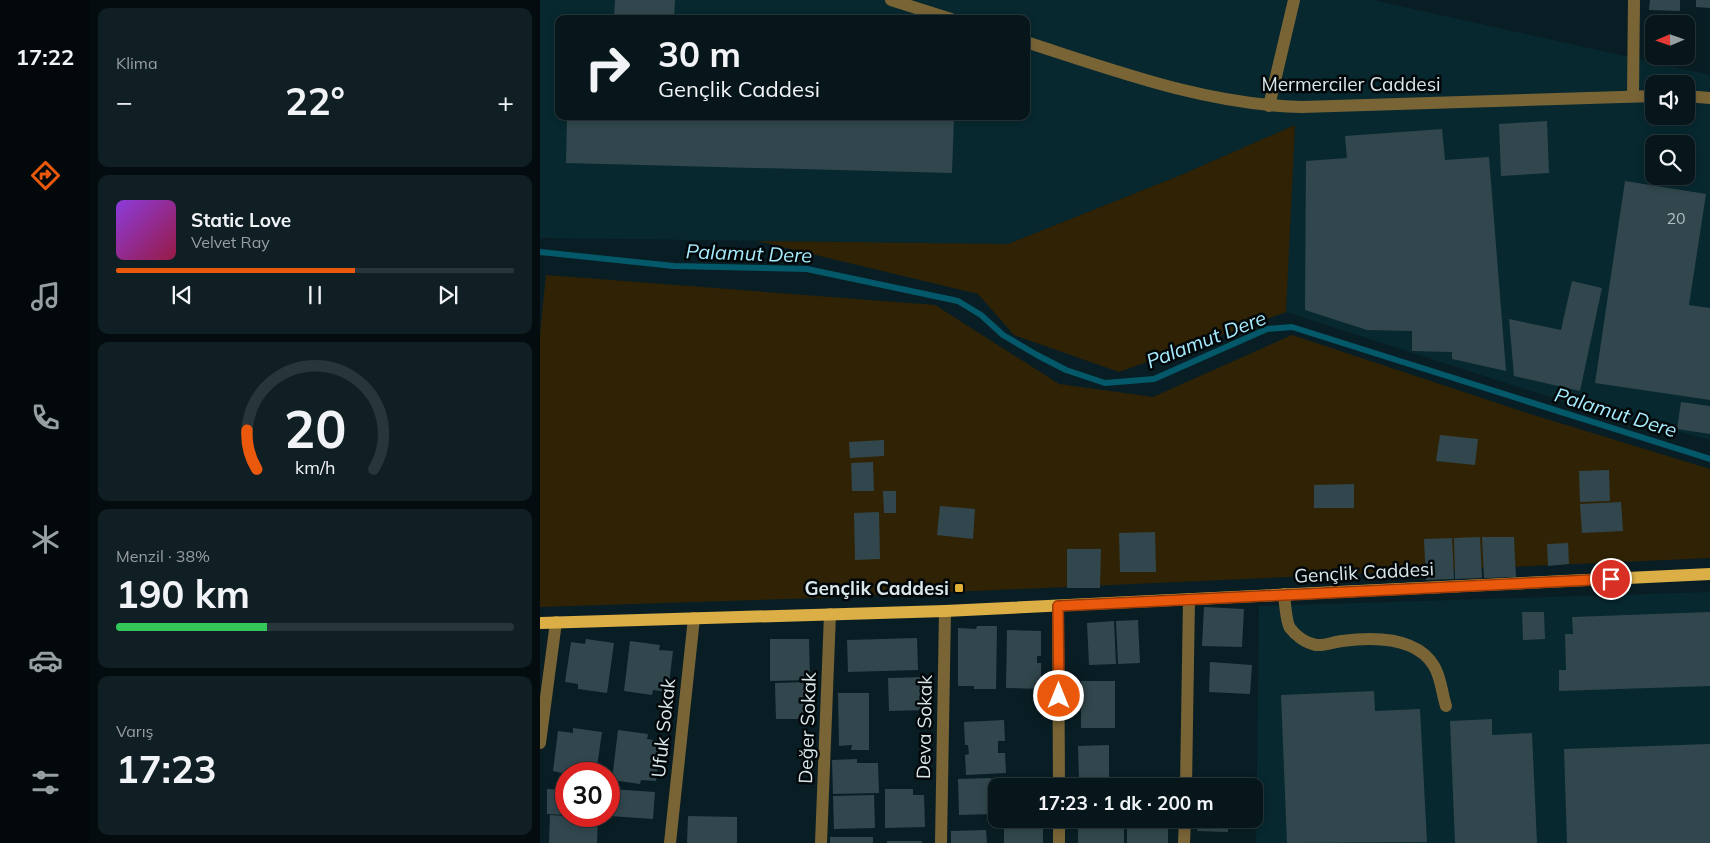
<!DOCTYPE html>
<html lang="tr">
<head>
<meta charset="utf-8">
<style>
  :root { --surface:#07161b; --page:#101f24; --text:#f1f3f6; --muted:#989fa3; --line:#28353a; --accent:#ea580c }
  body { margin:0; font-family:Mulish,sans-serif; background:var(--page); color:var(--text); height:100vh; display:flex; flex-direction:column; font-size:19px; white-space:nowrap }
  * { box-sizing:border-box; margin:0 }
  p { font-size:16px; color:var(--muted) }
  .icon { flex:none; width:28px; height:28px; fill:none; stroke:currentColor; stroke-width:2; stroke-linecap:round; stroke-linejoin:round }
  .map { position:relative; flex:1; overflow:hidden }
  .side { display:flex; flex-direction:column; gap:8px; padding:8px; background:#040c0f; width:450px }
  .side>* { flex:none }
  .banner { position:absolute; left:15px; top:15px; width:475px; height:105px; border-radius:10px; box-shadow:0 2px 8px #0003,0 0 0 1px var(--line); background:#07161b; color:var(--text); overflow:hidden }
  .needle { width:32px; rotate:268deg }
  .tools { position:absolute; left:1105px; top:15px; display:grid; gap:10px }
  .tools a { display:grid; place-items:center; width:50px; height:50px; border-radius:10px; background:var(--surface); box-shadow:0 2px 8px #0003,0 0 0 1px var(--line); font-size:25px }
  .speed { position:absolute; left:15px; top:762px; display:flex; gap:10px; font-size:25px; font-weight:700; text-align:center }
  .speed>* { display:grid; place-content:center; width:65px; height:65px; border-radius:50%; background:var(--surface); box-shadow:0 2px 8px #0003,0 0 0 1px var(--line); line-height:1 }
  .speed .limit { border:8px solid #d22; background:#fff; color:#111 }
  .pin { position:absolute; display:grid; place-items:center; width:42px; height:42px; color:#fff; margin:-21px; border:2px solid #fff; border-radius:50%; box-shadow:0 1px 5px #0007 }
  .me { position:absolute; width:55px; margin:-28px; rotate:0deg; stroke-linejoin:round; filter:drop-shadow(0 0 4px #0008) }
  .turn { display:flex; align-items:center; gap:18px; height:105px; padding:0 20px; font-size:22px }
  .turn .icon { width:65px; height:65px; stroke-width:2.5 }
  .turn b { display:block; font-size:35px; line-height:42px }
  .big { font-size:38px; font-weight:700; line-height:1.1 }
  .side .widget { flex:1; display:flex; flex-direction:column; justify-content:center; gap:8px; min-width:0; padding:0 18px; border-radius:10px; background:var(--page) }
  .side .dial { align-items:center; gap:0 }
  .dial svg { height:130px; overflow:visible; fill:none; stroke:var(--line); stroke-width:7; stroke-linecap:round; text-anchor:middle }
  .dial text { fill:var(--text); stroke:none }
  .song { display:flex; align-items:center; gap:15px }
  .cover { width:60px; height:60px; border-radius:8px; background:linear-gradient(135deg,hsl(270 70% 55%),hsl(340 70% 35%)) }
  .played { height:5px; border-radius:2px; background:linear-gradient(90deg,var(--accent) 60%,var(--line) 60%) }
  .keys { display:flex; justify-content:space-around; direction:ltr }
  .heat { display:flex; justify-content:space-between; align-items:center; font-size:28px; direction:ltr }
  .charge { height:8px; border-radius:4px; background:linear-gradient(90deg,#34c759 38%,var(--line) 0) }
  .trip { position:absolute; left:448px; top:778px; width:275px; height:50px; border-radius:10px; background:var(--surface); box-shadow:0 2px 8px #0003,0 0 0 1px var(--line); font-weight:700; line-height:50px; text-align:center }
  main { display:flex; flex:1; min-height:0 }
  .tabs { display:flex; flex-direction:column; width:90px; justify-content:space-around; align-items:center; background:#03090b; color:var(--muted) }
  .tabs .icon { width:35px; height:35px }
  .tabs .on { color:var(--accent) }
  .tabs b { font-size:22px; color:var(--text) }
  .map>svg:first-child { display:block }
</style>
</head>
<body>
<main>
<nav class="tabs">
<b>17:22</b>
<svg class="icon on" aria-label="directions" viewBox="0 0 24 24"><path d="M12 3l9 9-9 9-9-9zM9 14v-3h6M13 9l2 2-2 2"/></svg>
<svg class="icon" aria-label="music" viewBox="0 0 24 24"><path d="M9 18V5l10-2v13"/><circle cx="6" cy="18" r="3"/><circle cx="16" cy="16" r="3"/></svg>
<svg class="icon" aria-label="phone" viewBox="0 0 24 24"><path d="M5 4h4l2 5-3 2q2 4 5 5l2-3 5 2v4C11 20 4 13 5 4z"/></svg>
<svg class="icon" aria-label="climate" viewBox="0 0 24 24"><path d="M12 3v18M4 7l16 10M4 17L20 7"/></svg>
<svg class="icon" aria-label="car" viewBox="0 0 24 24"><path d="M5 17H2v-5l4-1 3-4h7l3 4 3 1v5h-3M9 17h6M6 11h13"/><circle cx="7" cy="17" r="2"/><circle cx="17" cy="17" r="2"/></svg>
<svg class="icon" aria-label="filters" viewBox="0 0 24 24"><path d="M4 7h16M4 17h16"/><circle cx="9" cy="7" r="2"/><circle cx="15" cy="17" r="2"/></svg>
</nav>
<section class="side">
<div class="widget"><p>Klima</p>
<div class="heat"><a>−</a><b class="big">22°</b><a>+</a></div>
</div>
<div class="widget">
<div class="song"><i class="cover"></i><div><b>Static Love</b><p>Velvet Ray</p></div></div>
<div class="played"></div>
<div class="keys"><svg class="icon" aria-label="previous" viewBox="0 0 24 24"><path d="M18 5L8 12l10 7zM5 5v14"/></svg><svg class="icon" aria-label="pause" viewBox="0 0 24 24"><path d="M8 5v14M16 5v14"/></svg><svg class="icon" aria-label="next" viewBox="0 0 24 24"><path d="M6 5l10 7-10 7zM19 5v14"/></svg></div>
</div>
<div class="widget dial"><svg viewBox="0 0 100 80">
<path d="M14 69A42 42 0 1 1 86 69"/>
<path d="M14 69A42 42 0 0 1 8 45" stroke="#ea580c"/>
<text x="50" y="56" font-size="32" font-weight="700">20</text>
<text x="50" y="72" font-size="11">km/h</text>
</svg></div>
<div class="widget"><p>Menzil · 38%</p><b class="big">190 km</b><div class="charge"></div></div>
<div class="widget"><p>Varış</p><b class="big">17:23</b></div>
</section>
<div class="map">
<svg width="1170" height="843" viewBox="0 0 1170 843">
  <rect width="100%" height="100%" fill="#091e24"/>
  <g fill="#07282f" fill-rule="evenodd">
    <path d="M 0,0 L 833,0 L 1170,75 L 1170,440 L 1025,402 L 746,312 L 755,125 L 641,175 L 468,244 L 0,238 ZM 19,19 L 486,19 L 486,116 L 19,116 ZM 1114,84 L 1146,84 L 1146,116 L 1114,116 ZM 1114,144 L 1146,144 L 1146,176 L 1114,176 Z"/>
    <polygon points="1170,592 1170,843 716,843 719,606"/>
  </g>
  <g fill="#302305">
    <polygon points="755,125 746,312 579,372 474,335 438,294 218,241 468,244 641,175"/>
    <polygon points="6,275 395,305 519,384 613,397 752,335 990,414 1170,469 1170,558 279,598 0,607 0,335"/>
  </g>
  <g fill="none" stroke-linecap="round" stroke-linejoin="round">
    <polyline stroke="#035869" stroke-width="6" points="0,252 134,266 267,269 418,301 441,315 463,335 497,355 526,370 565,383 614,379 727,329 752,327 1170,459"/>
  </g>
  <g fill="#31474d">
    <polygon points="75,0 135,0 134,19 74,19"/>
    <polygon points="1110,0 1140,0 1140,11 1109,10"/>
    <polygon points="1156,0 1170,0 1170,8 1156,7"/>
    <polygon points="1112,17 1139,19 1138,24 1114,24 1114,56 1109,55"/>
    <polygon points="27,116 414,116 412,173 26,163"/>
    <polygon points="1007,121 1009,173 961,176 959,124"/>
    <polygon points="902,129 905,160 949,157 966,371 912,359 912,352 872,351 872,331 827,330 765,310 766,161 807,158 805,136"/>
    <polygon points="1085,181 1166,194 1149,305 1170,308 1170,400 1055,383"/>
    <polygon points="1032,281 1062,288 1040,391 974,376 969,319 1021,330"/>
    <polygon points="1141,402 1170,406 1170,434 1137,429"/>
    <polygon points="900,435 938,439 935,465 896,461"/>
    <polygon points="344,440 344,456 310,458 309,442"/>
    <polygon points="333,462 334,491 312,491 311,463"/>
    <polygon points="1069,470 1070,501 1040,502 1039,471"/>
    <polygon points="814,484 814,508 774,508 774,485"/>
    <polygon points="343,491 356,491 356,513 344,513"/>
    <polygon points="1081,502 1083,531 1042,533 1040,504"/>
    <polygon points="400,506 435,509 433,539 397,535"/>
    <polygon points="339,512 340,559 315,560 314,513"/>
    <polygon points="615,532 616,572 580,572 579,533"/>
    <polygon points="940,537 942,578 915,579 914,538"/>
    <polygon points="942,537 974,537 976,577 944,578"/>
    <polygon points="912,538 914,579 886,580 884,539"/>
    <polygon points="1028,543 1029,564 1008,566 1007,544"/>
    <polygon points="527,549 561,549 560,588 527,588"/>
    <polygon points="664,607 704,609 702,647 662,646"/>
    <polygon points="982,612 1004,612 1005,639 983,640"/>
    <polygon points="1170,612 1170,686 1019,691 1019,670 1026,670 1025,634 1033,634 1032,617"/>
    <polygon points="598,620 600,663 578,664 576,621"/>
    <polygon points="574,621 576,664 549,665 547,623"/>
    <polygon points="437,626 457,626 456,689 434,689 434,686 418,686 418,628 436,629"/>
    <polygon points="467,630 501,631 501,656 497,656 497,663 501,663 501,689 466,688"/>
    <polygon points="377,638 378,670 308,672 307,640"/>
    <polygon points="46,639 74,643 67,693 38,689 38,684 25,682 31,642 45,644"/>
    <polygon points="230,639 269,639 270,680 230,681"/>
    <polygon points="90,641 120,645 119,650 133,651 128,692 113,690 112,695 84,691"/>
    <polygon points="670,662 712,665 710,694 669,692"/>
    <polygon points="387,677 388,710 349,711 348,678"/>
    <rect x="541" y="681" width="34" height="47"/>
    <polygon points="270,682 270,719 236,719 235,683"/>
    <polygon points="834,691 835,711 880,709 887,842 747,843 741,695"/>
    <polygon points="298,693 329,693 329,750 311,750 312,745 299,746"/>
    <polygon points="952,719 952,735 992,733 997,843 915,843 910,721"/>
    <polygon points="464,720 465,741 458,741 458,753 465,753 466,773 426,775 425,755 429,754 428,745 425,745 424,722"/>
    <polygon points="33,728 62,732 56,774 26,774 13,771 18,731 33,733"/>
    <polygon points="78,730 108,734 107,739 121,741 116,781 101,780 100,784 72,780"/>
    <polygon points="1170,744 1170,843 1027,843 1024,749"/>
    <polygon points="569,745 569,778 539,779 538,746"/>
    <polygon points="317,759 317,763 338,763 339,793 293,794 292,760"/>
    <polygon points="658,777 689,777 688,786 658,786"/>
    <polygon points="451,778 452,814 419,815 418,779"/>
    <rect x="478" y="781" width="22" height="5"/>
    <polygon points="7,789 26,790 26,815 7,814"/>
    <polygon points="71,789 115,792 113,819 70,816"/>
    <polygon points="345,789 373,789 373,795 384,795 385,827 345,828"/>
    <polygon points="334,795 335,828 294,829 293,796"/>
    <polygon points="10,815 58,818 57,843 9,843"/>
    <polygon points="148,816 197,817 197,843 147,843"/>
    <polygon points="658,819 688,819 688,832 657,831"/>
    <rect x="538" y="822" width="46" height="21"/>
    <rect x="587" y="822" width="41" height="21"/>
    <rect x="464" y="825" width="39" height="18"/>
    <polygon points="446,830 447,843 411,843 411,831"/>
    <rect x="290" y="837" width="43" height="6"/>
    <rect x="347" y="841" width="35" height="2"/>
  </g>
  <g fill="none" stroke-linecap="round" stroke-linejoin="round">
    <g stroke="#796436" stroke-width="12">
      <polyline points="351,0 411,19"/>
      <path d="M 486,42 C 576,71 667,105 762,107 L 1114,96"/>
      <polyline points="1093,95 1094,0"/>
      <polyline points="1146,96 1170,98"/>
      <polyline points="729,106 754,0"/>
      <path d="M 744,594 C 745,602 746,622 750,628 C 756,636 766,643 776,645 C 785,646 793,642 802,641 C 833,637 876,636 894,666 C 901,677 902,694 906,706"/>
      <polyline points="518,606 519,786"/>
      <polyline points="0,743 16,622"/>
      <polyline points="646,786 649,599"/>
      <polyline points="519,819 519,843"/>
      <polyline points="130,843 154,618"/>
      <polyline points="281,843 290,614"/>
      <polyline points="401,843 405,611"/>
      <polyline points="644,843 645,819"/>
    </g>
    <polyline stroke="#dbae46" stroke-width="12" points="0,623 405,611 1170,574"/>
  </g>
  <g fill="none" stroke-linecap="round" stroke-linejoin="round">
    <g stroke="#983908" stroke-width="12">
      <polyline id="route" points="519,696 518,606 1071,579"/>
    </g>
    <use href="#route" stroke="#ea580c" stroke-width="9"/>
  </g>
  <rect fill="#e1af34" stroke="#020709" stroke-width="2" x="414" y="583" width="10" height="10" rx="2.5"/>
  <g text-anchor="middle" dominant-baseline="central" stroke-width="5" stroke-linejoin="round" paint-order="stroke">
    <g font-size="16" fill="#b0bfc3">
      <text x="1136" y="218">20</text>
    </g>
    <g font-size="19" fill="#dae7ea" stroke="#020709">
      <text x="811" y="84">Mermerciler Caddesi</text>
      <text transform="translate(824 572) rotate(-3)">Gençlik Caddesi</text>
      <text transform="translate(384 727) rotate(-89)">Deva Sokak</text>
      <text transform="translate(123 728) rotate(-84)">Ufuk Sokak</text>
      <text transform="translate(267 728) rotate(-88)">Değer Sokak</text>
    </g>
    <g font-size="19" font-weight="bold" fill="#dae7ea" stroke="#020709" text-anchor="end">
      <text x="409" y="588">Gençlik Caddesi</text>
    </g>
    <g font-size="20" font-style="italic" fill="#a6ecfe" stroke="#020709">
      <text transform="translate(209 253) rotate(2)">Palamut Dere</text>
      <text transform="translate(666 339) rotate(-21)">Palamut Dere</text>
      <text transform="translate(1076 412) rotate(17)">Palamut Dere</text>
    </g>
  </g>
</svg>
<div class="tools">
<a><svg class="needle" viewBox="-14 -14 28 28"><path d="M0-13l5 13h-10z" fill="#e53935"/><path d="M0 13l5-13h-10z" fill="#989fa3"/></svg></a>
<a><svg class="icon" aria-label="sound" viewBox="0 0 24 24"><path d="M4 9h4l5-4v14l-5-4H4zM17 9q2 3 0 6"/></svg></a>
<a><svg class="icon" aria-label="search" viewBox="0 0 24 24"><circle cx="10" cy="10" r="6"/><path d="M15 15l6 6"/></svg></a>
</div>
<div class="speed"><div class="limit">30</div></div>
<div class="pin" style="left:1071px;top:579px;background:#d93025"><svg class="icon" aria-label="arrive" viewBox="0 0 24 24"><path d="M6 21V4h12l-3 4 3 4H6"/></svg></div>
<svg class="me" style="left:519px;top:696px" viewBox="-20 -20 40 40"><circle r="17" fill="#ea580c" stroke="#fff" stroke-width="3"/><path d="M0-11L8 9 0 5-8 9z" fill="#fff"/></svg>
<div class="trip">17:23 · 1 dk · 200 m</div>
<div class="banner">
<div class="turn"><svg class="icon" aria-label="right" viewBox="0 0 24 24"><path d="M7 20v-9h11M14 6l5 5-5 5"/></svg><div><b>30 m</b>Gençlik Caddesi</div></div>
</div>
</div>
</main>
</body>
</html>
